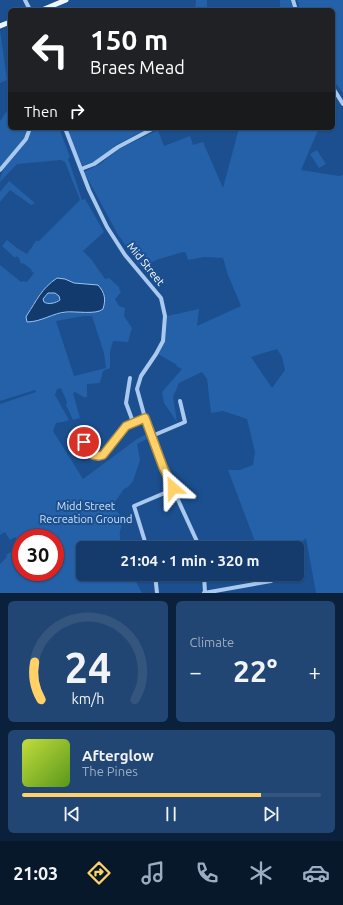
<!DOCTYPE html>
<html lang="en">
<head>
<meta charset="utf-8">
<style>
  :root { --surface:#143b6b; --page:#214673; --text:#f1f3f6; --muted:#9dadc1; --line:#33557e; --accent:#ffd166 }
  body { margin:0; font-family:Ubuntu,sans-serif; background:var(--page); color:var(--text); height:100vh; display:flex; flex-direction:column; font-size:15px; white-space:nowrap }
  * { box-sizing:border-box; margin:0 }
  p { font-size:13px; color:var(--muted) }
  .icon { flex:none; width:22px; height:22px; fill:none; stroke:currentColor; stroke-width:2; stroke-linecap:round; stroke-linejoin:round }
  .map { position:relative; height:593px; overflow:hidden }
  .drawer { display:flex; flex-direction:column; gap:8px; padding:8px; background:#0b203b; flex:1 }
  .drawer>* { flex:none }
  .top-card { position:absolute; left:8px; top:8px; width:327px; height:122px; border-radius:6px; box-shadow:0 1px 3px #0004,0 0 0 1px var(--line); background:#202124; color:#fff; overflow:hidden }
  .speed { position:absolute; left:12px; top:529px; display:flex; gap:8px; font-size:20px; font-weight:700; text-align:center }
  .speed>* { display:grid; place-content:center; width:52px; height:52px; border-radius:50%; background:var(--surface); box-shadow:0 1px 3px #0004,0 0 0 1px var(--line); line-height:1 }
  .speed .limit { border:6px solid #d22; background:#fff; color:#111 }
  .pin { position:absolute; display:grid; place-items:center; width:34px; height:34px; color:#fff; margin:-17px; border:2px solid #fff; border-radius:50%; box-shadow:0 1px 4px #0007 }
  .me { position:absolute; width:44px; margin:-22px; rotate:335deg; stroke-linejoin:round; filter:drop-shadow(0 0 3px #0008) }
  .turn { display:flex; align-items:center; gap:14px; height:84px; padding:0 16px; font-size:18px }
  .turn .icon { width:52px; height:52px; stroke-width:2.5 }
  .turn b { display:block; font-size:28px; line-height:34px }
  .then { display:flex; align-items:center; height:38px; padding:0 16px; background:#0003; gap:8px; font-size:15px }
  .big { font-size:30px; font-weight:600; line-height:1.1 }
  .drawer .card { flex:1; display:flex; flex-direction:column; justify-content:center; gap:6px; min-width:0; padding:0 14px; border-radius:6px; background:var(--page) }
  .drawer .dial { align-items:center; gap:0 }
  .dial svg { height:104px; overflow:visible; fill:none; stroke:var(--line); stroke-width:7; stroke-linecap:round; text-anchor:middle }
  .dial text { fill:var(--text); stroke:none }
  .song { display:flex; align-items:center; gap:12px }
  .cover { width:48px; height:48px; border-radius:6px; background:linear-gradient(135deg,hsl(70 70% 55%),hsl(90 70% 35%)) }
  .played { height:4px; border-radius:2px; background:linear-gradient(90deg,var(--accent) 80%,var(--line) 80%) }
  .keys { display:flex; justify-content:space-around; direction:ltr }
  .heat { display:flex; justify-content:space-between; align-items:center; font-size:22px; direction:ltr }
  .drawer .tiles { flex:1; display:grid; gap:8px; grid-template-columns:1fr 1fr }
  .card:last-child { grid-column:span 2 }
  .trip { position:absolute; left:76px; top:541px; width:228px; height:40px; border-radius:6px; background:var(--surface); box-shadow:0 1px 3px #0004,0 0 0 1px var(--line); font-weight:600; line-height:40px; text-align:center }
  .menu { display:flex; height:64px; justify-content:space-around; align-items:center; background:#08182b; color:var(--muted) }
  .menu .icon { width:28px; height:28px }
  .menu .on { color:var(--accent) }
  .menu b { font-size:18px; color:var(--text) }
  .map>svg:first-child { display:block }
</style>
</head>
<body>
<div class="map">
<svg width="343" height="593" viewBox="0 0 343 593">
  <rect width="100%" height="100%" fill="#1b4f8f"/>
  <g fill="#2461a8" fill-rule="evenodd">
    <polygon points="196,0 207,0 207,10 195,10"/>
    <polygon points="280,0 291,0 293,10 280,10"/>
    <polygon points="297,0 343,0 343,93 333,80 333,10 298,10 299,4"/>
    <polygon points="0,30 7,80 0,83"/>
    <polygon points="8,85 10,86 10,128 27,128 25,137 0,168 0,121 10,107"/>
    <path d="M 31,128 L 59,128 L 70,157 L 68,159 L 70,164 L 82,200 L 85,199 L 104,232 L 83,251 L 91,259 L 105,279 L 109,278 L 120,288 L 119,289 L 121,292 L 115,299 L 119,306 L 125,308 L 124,316 L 132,328 L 128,342 L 113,341 L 110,352 L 110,368 L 103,371 L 100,383 L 87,384 L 87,396 L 85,398 L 75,392 L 73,393 L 80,418 L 73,420 L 66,405 L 67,402 L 61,388 L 57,389 L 55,395 L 69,420 L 63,422 L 56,423 L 53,431 L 83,479 L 137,439 L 147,434 L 149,438 L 137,444 L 140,460 L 133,481 L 128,487 L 124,489 L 114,503 L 115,510 C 129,520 118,527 120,538 C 120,541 122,545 123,548 L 83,548 L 83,574 L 132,574 L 142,593 L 0,593 L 0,564 L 7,557 L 6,555 L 14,550 L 17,539 L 15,537 L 10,540 L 5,532 L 0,535 L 0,404 L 36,392 L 35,390 L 0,401 L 0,265 L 21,282 L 23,281 L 27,282 L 34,273 L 31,271 L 32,270 L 23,263 L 21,264 L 19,258 L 16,256 L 15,258 L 2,246 L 7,240 L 17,248 L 27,254 L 36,241 L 39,241 L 80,200 L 65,162 L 61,160 L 17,164 L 0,182 C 0,164 27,148 31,128 ZM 69,281 L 74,283 L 82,284 L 98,312 C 77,311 59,312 40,320 L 27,315 L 40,293 ZM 84,316 L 92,316 L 104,353 L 106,368 L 74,376 L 56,321 ZM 21,538 L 55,538 L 55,572 L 21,572 Z"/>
    <polygon points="66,128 149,128 114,146 114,148 96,161 82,166"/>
    <path d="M 239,128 L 319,128 L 301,170 L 339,176 L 343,175 L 343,593 L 316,593 L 306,538 L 303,541 L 257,547 L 228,470 L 240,470 L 253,465 L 255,452 L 247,419 L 223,411 L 211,413 L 207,379 L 202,372 L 179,383 L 173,397 L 177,422 L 164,403 L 162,392 L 182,369 L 176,366 L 177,365 L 158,354 L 164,341 L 167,316 L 199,309 L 197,326 L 241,306 L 228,275 L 223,258 L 204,257 L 188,260 L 186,253 L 183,252 L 156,260 L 141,268 L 117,233 L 84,172 L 100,164 L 119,149 L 158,130 L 164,146 L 190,136 L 193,145 L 203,142 L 223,188 ZM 277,349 L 282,357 L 285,370 L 272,388 L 251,357 Z"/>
    <polygon points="317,150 326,164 319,168 310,154"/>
    <polygon points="9,181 35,203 31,205 10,190 0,202 0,192"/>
    <path d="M 48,293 L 55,293 L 59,296 L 60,300 C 56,303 48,305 44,302 L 43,299 Z"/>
  </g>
  <path fill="#123a6d" stroke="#9cc4f0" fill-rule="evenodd" d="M 57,278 L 65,279 L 74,283 L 98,285 C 105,293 106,299 103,309 C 97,315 75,311 66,312 C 53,313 41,322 27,322 L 26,317 L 27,315 C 37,300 41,289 57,278 ZM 48,293 L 55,293 L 59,296 L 60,300 C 56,303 48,305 44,302 L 43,299 Z"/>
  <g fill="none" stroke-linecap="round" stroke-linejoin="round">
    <g stroke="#a9c9ee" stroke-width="4">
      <polyline points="25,0 30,10"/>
      <polyline points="293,0 296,10"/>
      <polyline points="333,88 343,104"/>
      <polyline points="65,128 89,190 107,227 125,255 161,298 165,316 163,341 156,354 141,376 137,389 145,418 163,467 200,548"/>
      <polyline points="199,128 200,129"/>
      <polyline points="81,169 94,164 118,147 154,128"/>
      <polyline points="0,170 26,139 30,128"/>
      <polyline points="130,378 126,403 133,422"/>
      <polyline points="152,436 185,422 180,401"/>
      <polyline points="84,442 93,455 99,456 103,455 126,426 133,422 145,418"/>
      <polyline points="147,548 134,506 174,489"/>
      <polyline points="155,574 157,593"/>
      <polyline points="204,574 205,593"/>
      <polyline points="204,593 271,581"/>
    </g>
    <g stroke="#f0f6ff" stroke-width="5">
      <polyline points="42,10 66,0"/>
      <polyline points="0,26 10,22"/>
    </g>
  </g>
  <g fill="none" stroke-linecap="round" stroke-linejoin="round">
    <g stroke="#a68842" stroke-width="10">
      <polyline id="route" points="84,442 93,455 99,456 103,455 126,426 145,418 163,467 173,488"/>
    </g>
    <use href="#route" stroke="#ffd166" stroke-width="7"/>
  </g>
  <g text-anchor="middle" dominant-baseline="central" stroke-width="4" stroke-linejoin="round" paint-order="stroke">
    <g font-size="11" fill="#fff" stroke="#1b4f8f">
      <text transform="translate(146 264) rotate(51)">Mid Street</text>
    </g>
    <g font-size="11" fill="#cfe3fa" stroke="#1b4f8f">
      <text x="86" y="506">Midd Street<tspan x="86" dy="13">Recreation Ground</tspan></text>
    </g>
  </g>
</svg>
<div class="speed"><div class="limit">30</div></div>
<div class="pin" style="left:84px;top:442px;background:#d93025"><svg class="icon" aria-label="arrive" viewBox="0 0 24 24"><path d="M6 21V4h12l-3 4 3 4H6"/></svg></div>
<svg class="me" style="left:173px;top:488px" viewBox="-20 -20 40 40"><path d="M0-17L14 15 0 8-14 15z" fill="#ffd166" stroke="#fff" stroke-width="4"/></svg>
<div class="trip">21:04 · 1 min · 320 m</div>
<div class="top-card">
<div class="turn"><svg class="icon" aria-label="left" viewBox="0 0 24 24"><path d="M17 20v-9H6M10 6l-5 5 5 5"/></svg><div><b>150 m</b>Braes Mead</div></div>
<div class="then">Then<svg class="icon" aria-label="right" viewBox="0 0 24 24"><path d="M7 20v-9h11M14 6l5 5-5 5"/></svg></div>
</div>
</div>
<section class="drawer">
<div class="tiles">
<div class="card dial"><svg viewBox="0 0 100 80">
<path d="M14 69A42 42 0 1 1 86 69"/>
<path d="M14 69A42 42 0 0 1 9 40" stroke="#ffd166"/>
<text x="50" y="56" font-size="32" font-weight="700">24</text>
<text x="50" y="72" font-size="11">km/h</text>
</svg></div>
<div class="card"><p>Climate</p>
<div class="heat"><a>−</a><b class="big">22°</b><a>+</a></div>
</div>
<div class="card">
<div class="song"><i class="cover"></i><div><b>Afterglow</b><p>The Pines</p></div></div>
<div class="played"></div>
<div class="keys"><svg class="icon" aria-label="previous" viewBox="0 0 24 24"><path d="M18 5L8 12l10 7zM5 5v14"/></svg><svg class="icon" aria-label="pause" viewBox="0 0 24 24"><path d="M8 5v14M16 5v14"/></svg><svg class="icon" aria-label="next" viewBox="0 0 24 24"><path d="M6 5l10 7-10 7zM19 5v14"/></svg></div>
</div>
</div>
</section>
<nav class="menu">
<b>21:03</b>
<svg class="icon on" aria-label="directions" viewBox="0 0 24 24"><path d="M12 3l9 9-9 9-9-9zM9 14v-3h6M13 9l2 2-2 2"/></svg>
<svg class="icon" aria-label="music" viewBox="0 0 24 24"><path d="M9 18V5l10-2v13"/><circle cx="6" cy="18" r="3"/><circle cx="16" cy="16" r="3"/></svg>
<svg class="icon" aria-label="phone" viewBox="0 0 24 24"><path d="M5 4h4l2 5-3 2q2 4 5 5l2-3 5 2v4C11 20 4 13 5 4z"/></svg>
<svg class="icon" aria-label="climate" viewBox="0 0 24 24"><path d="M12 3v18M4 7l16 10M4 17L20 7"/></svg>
<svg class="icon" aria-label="car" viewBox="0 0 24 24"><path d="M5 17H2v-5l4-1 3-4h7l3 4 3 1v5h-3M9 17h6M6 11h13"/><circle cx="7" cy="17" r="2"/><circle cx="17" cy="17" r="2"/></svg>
</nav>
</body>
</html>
